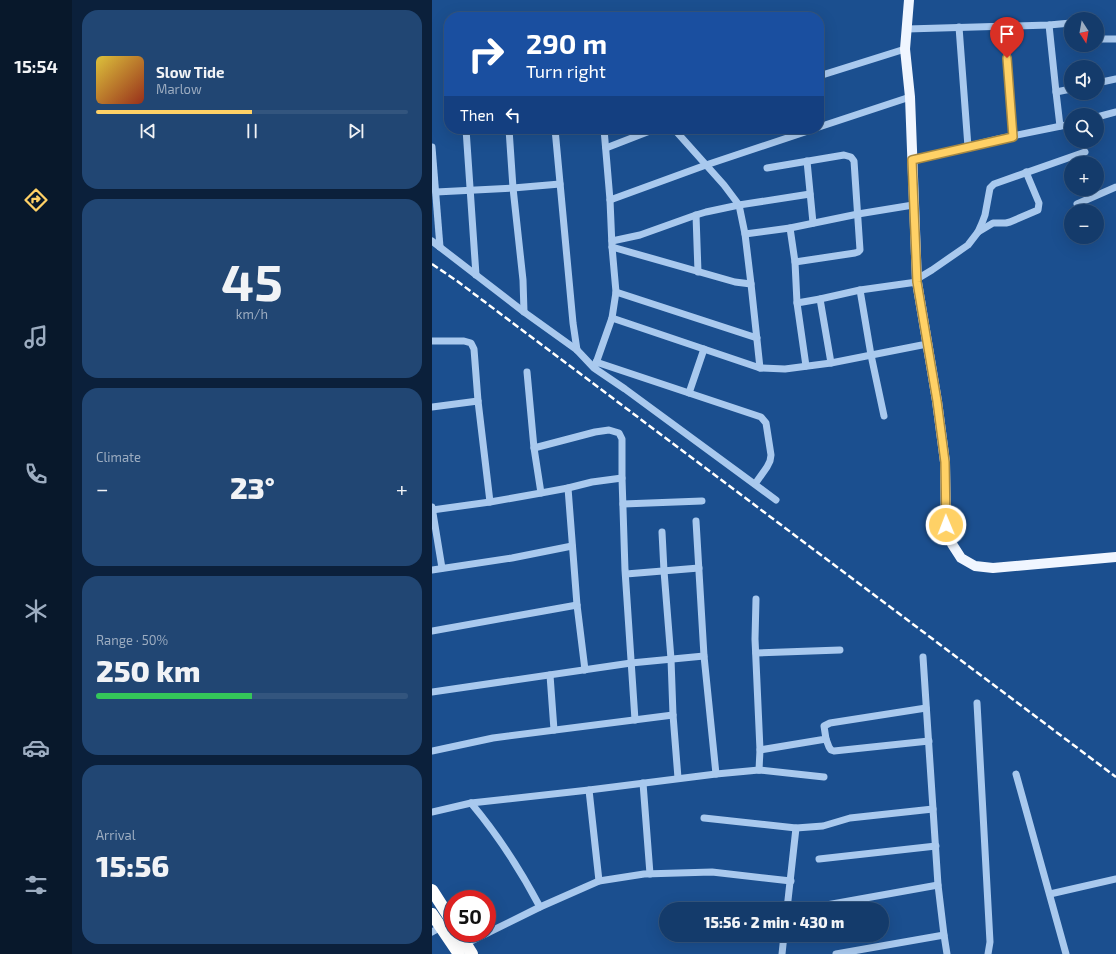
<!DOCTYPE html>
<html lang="en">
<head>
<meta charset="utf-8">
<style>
  :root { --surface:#143b6b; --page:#214673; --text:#f1f3f6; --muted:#9dadc1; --line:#33557e; --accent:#ffd166 }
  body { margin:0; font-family:"Exo 2",sans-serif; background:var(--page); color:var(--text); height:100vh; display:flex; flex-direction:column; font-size:15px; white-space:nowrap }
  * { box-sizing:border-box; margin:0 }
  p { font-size:13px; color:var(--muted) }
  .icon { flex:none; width:22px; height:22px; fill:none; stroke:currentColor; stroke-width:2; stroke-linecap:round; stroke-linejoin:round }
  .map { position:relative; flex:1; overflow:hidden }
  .sheet { display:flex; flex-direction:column; gap:10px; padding:10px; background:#0b203b; width:360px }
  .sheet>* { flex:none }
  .guide { position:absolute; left:12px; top:12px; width:380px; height:122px; border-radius:16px; box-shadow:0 4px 16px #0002,0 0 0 1px var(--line); background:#1a4fa0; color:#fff; overflow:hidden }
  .needle { width:26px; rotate:169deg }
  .fabs { position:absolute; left:632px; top:12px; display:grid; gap:8px }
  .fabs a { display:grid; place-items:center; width:40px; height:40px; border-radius:50%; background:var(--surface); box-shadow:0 4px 16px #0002,0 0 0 1px var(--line); font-size:20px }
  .speed { position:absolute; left:12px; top:890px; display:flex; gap:8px; font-size:20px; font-weight:700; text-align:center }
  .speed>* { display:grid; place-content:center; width:52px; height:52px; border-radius:50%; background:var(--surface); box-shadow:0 4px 16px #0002,0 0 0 1px var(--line); line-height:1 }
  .speed .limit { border:6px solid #d22; background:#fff; color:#111 }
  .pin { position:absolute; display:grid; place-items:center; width:34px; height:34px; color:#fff; margin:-41px -17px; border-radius:50% 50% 50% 0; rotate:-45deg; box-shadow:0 0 4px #0007 }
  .pin .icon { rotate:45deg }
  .me { position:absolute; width:44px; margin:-22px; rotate:359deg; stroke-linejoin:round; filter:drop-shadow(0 0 3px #0008) }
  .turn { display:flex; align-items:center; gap:14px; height:84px; padding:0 16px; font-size:18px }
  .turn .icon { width:52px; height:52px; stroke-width:2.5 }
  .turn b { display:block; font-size:28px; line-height:34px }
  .then { display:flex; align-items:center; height:38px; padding:0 16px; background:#0003; gap:8px; font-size:15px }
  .big { font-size:30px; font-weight:800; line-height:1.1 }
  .sheet .widget { flex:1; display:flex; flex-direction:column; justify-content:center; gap:6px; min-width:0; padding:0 14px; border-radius:16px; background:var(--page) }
  .sheet .dial { align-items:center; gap:0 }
  .dial b { font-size:52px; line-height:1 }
  .song { display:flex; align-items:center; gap:12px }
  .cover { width:48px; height:48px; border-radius:6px; background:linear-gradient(135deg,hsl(50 70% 55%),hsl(10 70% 35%)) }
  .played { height:4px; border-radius:2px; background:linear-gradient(90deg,var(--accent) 50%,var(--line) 50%) }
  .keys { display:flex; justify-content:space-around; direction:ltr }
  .heat { display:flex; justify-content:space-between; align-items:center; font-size:22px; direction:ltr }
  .charge { height:6px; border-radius:3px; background:linear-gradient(90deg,#34c759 50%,var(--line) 0) }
  .trip { position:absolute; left:227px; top:902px; width:230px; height:40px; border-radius:20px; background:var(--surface); box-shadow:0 4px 16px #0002,0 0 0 1px var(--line); font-weight:800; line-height:40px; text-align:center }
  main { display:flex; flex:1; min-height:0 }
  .tabs { display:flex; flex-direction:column; width:72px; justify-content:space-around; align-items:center; background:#08182b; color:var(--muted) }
  .tabs .icon { width:28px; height:28px }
  .tabs .current { color:var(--accent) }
  .tabs b { font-size:18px; color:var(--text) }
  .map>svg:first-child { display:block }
</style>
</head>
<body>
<main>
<nav class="tabs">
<b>15:54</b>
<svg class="icon current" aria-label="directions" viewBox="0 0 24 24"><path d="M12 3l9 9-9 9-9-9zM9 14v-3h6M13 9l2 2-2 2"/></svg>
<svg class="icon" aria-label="music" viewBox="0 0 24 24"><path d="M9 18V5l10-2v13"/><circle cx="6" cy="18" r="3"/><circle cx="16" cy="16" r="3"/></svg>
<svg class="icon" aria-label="phone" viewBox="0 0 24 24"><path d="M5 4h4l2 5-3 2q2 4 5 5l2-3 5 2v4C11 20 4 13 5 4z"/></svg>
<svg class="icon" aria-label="climate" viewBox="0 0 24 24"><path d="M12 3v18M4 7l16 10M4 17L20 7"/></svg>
<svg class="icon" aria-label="car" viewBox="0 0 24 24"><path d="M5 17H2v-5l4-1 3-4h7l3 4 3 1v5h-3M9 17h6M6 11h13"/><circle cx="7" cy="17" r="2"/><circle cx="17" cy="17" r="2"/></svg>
<svg class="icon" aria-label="filters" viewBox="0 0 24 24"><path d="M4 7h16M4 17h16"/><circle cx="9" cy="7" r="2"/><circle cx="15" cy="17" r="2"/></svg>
</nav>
<section class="sheet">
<div class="widget">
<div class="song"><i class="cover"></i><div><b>Slow Tide</b><p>Marlow</p></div></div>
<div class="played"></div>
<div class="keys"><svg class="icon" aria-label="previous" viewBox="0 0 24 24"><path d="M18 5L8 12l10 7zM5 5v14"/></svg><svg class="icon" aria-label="pause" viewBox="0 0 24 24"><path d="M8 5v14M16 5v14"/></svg><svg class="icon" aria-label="next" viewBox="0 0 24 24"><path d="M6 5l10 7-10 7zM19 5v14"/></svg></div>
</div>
<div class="widget dial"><b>45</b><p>km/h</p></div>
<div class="widget"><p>Climate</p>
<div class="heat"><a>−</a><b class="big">23°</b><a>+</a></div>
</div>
<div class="widget"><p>Range · 50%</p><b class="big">250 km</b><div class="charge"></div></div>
<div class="widget"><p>Arrival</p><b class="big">15:56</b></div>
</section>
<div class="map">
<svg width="684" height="954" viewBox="0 0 684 954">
  <rect width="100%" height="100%" fill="#1b4f8f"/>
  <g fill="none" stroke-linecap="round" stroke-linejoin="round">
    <g stroke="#a9c9ee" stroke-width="7">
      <polyline points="617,25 624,92 628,126"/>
      <polyline points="573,26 581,137"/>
      <polyline points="527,27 536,147"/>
      <polyline points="475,29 617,25 639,23"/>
      <polyline points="665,38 667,39 684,39"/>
      <polyline points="387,76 473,49"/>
      <polyline points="665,83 684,79"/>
      <polyline points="624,92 639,89"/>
      <polyline points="665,117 684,112"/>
      <polyline points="387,127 478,97"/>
      <polyline points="34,129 44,275"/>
      <polyline points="77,129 81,188 91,280 92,312"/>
      <polyline points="123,129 141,323 145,350"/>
      <polyline points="242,129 292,185 307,205 313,234 319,284 328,368"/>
      <polyline points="0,147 8,247"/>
      <polyline points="174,148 223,129"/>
      <polyline points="480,160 566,139 639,124"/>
      <polyline points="375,161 381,223"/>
      <polyline points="335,168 412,155 419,157 422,161 428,250 426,252 423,253 363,262"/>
      <polyline points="4,192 81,188 128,184"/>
      <polyline points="178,200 274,165 382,129"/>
      <polyline points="645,204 684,187"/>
      <polyline points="264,215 266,272"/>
      <polyline points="358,228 363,262 365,303 374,366"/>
      <polyline points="546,232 561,223 574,223 578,222 606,210 607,203 594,172"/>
      <polyline points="313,234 358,228 426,214 481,205"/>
      <polyline points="0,241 92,312 145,350 162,368 193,389 344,500"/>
      <polyline points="180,241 208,235 264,215 274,212 307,205 378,194"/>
      <polyline points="180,247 303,282 319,284"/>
      <polyline points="485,279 500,270 536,245 546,232 550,223 553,215 558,188 562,184 653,152"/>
      <polyline points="428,290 439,355 452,416"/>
      <polyline points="184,292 325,338"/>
      <polyline points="388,299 399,363"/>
      <polyline points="365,303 388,299 428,290 485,282"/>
      <polyline points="180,318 328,368 353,369 399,363 495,344"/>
      <polyline points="0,341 32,341 39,343 42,349 46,401 58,502"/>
      <polyline points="164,362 329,417 334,423 339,455 338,461 335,467 323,484"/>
      <polyline points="163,366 180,318 184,292 180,247 178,200 172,129"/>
      <polyline points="95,372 102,448 109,493"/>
      <polyline points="257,393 272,349"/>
      <polyline points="0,407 46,401"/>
      <polyline points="102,448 163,432 177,430 187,433 190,439 190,478 193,570 203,720"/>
      <polyline points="136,488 145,605 153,670"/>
      <polyline points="191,504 270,501"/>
      <polyline points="0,507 10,568"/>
      <polyline points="0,510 58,502 109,493 136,488 160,482 190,478"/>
      <polyline points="264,521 272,656 284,774"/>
      <polyline points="230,532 232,571 239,659 241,715 246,778"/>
      <polyline points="0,570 80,558 140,546"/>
      <polyline points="194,574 267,568"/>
      <polyline points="324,599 323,639 328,750 327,770"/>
      <polyline points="0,631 145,605"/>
      <polyline points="324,653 408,650"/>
      <polyline points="491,657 506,885 512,935 515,954"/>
      <polyline points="118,675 122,730"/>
      <polyline points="0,692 199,663 272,656"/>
      <polyline points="545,703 558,942 556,954"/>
      <polyline points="394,739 397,747 399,750 402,751 497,741"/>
      <polyline points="328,750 394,739 392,726 398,723 494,708"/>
      <polyline points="0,751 61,738 241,715"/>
      <polyline points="584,774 634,954"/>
      <polyline points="211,783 218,874"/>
      <polyline points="157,790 167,881"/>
      <path d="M 39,803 C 65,834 89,871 108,907"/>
      <polyline points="0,812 39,803 157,790 284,774 327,770 392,777"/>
      <polyline points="272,818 364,828 391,826 418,818 501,809"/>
      <polyline points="387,859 504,846"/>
      <polyline points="618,894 684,879"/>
      <polyline points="389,906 506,885"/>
      <polyline points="355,909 364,828"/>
      <polyline points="0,932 9,927"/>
      <polyline points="31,945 108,907 167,881 212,874 280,872 359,881"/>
      <polyline points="350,954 352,935"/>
      <polyline points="404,954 512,935"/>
    </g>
    <polyline stroke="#f0f6ff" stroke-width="10" points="477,0 473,49 478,97 485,282 505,401 513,462 514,525 520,544 529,558 543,566 561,568 684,557"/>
    <g stroke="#fff" stroke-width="12">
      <polyline points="0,890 21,923"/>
      <polyline points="0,914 27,954"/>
      <polyline points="27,933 40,954"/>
    </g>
    <polyline stroke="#fff" stroke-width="2.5" stroke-dasharray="7 3" stroke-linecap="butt" points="0,264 25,281 684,777"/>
  </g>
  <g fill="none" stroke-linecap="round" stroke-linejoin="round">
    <g stroke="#a68842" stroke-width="10">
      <polyline id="route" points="514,525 513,462 505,401 485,282 480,160 581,137 575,58"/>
    </g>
    <use href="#route" stroke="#ffd166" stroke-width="7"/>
  </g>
</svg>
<div class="fabs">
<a><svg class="needle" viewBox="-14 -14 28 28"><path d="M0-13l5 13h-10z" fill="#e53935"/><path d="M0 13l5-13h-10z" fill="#9dadc1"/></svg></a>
<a><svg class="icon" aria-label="sound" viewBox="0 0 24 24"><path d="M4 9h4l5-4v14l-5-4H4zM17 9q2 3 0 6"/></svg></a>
<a><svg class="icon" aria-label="search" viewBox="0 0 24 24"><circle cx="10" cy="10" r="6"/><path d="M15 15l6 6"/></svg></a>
<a>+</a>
<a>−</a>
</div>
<div class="speed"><div class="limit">50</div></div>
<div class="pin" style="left:575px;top:58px;background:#d93025"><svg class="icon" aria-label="arrive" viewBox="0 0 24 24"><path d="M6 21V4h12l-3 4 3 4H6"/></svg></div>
<svg class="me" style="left:514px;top:525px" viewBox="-20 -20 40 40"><circle r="17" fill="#ffd166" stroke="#fff" stroke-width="3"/><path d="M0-11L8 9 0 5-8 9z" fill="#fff"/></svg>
<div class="trip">15:56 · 2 min · 430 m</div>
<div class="guide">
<div class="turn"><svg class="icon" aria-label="right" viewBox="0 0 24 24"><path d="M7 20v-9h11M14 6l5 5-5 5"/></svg><div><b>290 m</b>Turn right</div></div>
<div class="then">Then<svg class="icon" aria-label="left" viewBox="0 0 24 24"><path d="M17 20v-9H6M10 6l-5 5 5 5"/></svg></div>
</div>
</div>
</main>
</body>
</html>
